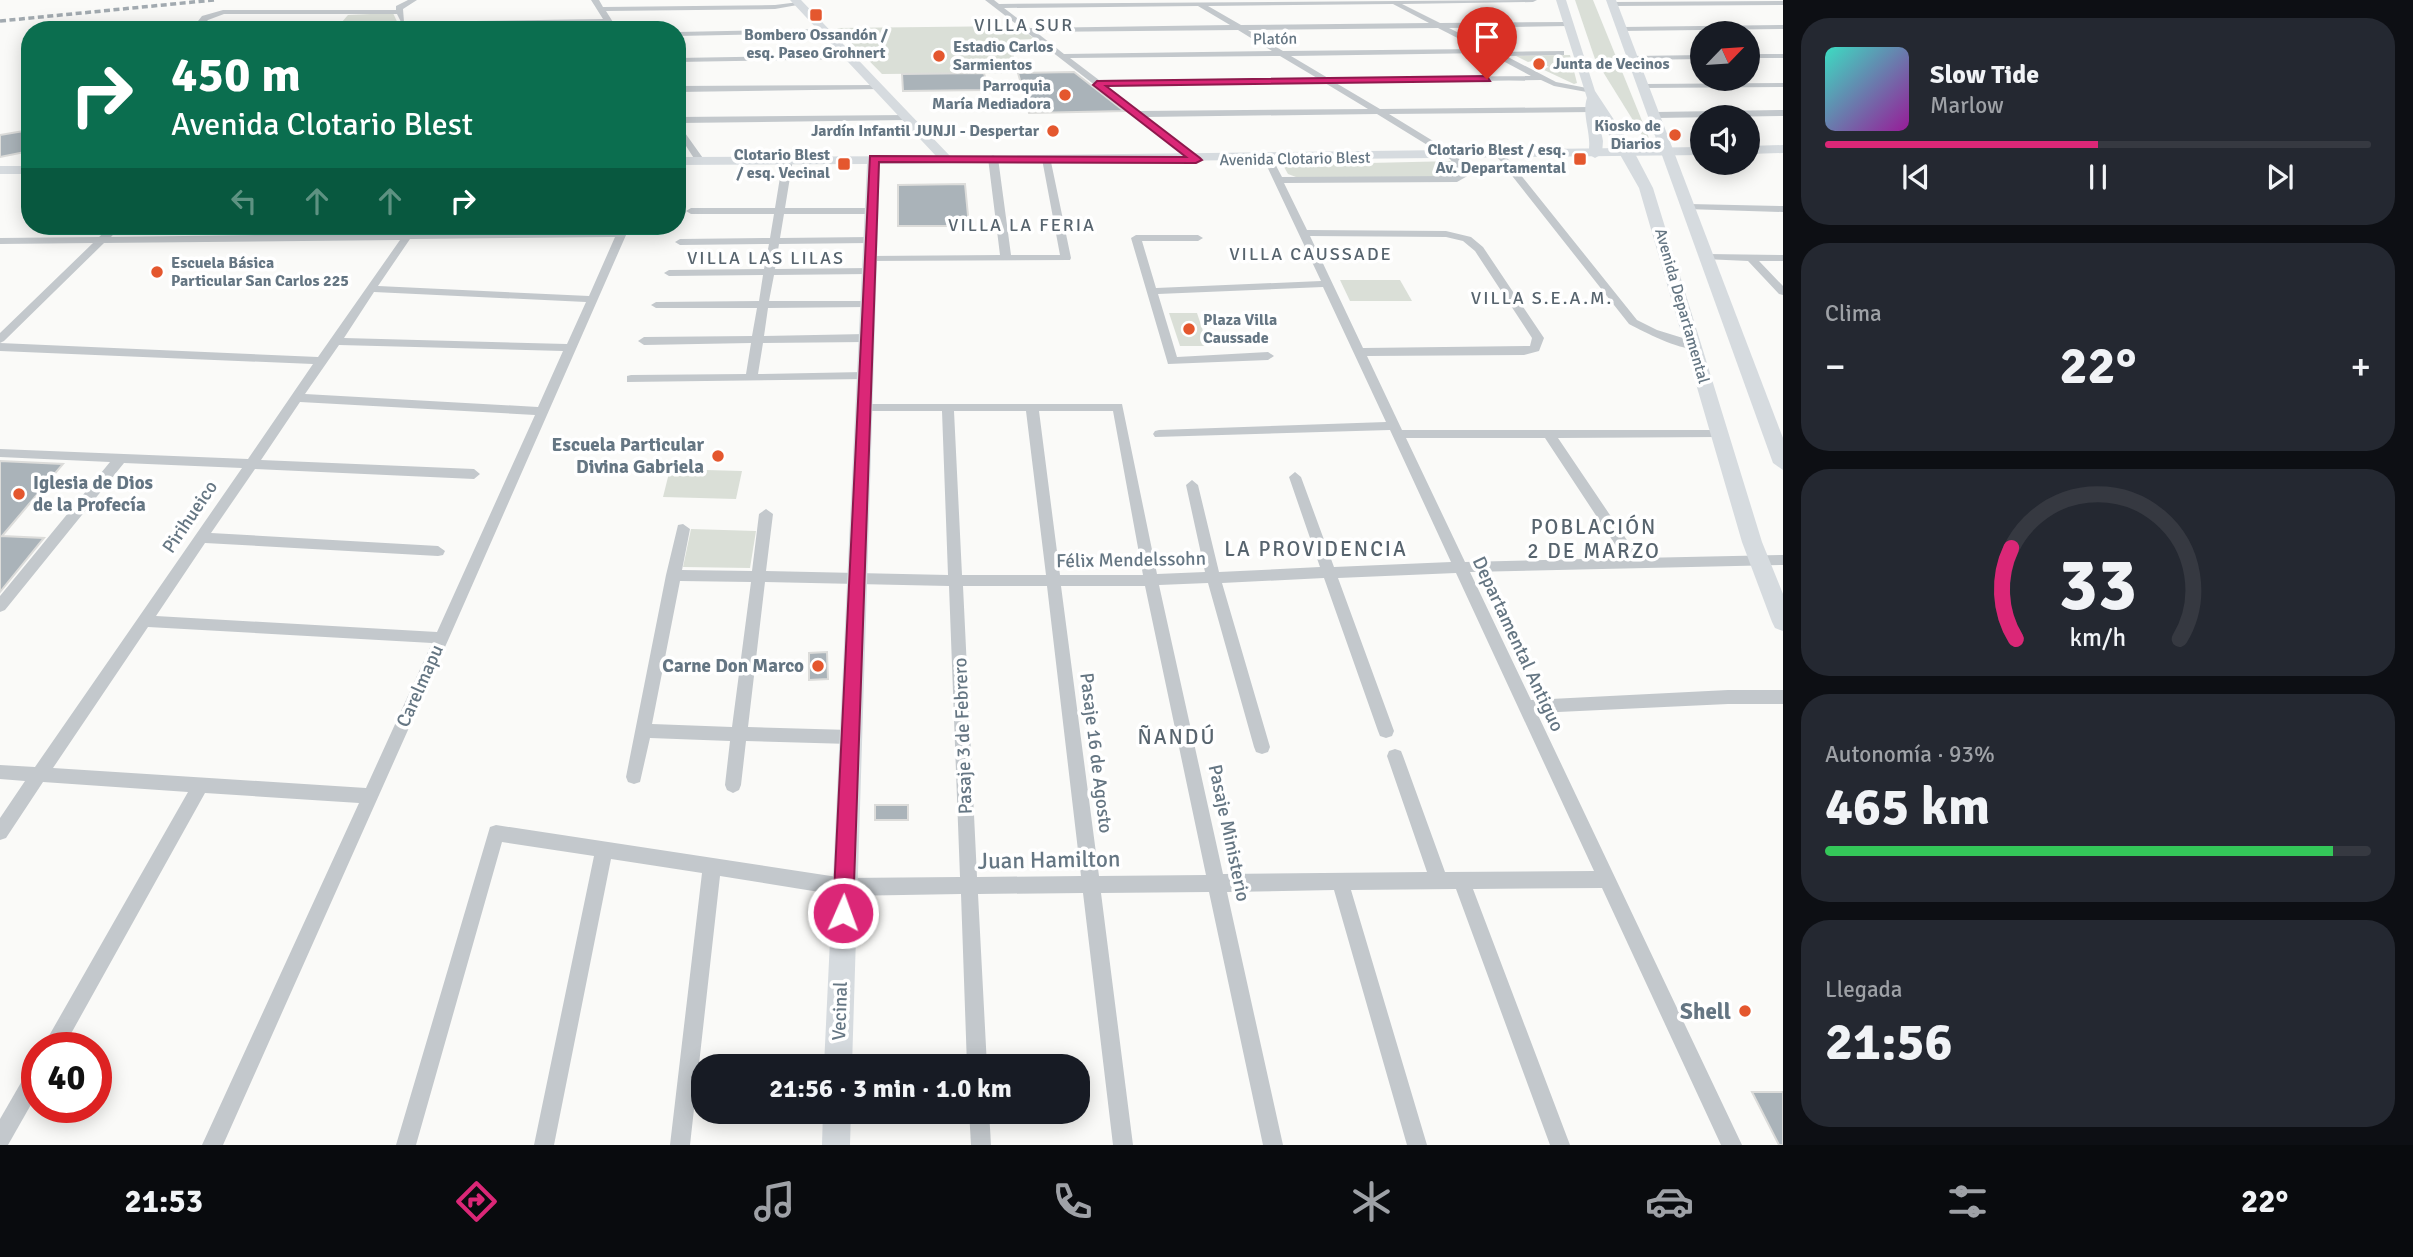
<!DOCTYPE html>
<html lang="es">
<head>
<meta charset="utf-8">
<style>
  :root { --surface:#171b24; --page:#242831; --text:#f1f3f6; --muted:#9ea1a6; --line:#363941; --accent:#db2777 }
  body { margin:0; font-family:Signika,sans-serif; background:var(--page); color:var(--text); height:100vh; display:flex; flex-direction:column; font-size:26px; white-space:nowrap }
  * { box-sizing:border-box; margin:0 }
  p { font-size:23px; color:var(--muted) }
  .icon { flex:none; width:38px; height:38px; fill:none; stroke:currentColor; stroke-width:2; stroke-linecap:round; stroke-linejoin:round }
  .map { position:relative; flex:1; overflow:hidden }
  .panel { display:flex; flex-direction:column; gap:18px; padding:18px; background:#0d0f14; width:630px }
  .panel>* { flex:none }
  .hud { position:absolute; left:21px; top:21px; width:665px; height:214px; border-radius:28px; box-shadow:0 4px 18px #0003; background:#0b6e4f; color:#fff; overflow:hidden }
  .needle { width:46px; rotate:65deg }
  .buttons { position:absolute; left:1690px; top:21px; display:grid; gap:14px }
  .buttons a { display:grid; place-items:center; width:70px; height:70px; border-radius:50%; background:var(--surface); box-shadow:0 4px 18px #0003; font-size:35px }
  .speed { position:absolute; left:21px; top:1032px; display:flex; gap:14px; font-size:35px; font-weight:700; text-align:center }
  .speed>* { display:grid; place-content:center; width:91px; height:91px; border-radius:50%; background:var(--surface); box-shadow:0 4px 18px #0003; line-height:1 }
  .speed .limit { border:10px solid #d22; background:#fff; color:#111 }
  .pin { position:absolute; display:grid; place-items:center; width:60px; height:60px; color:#fff; margin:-72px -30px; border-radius:50% 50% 50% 0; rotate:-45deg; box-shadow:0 0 7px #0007 }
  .pin .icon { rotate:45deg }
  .me { position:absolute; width:77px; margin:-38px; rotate:2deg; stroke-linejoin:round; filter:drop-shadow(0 0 5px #0008) }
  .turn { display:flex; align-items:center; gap:24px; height:147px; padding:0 35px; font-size:32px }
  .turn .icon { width:91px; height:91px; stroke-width:2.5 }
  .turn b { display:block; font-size:49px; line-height:60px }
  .lanes { display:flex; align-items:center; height:66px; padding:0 35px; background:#0003; justify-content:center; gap:35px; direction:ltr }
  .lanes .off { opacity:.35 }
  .big { font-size:52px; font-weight:700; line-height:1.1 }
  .panel .card { flex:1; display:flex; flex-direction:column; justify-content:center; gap:10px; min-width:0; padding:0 24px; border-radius:28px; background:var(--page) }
  .panel .dial { align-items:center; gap:0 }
  .dial svg { height:182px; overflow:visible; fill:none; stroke:var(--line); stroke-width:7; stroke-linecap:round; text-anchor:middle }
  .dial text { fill:var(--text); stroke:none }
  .song { display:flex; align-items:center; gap:21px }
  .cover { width:84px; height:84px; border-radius:10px; background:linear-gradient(135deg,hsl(170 70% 55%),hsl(300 70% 35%)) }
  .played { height:7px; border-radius:4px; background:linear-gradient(90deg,var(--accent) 50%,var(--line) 50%) }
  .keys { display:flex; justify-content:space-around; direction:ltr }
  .heat { display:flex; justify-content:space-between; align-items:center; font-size:38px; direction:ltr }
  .charge { height:10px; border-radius:5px; background:linear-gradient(90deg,#34c759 93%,var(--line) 0) }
  .trip { position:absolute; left:691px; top:1054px; width:399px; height:70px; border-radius:28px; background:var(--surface); box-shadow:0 4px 18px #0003; font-weight:700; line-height:70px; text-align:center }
  .dock { display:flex; height:112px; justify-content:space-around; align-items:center; background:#090b0e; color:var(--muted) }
  .dock .icon { width:49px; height:49px }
  .dock .current { color:var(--accent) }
  .dock b { font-size:32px; color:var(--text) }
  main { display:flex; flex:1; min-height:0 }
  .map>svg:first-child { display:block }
</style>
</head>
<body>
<main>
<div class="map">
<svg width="1783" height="1145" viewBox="0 0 1783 1145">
  <rect width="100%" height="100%" fill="#fafaf8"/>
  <g fill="#dadfd7">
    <polygon points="1575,0 1593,0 1649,138 1644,138 1595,59"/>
    <polygon points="393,13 401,30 335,30 348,15"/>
    <polygon points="1017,26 1035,39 1010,40 1018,73 882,74 837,28"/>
    <polygon points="1570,55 1577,83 1574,84 1542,69 1549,67 1536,60 1528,62 1516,56"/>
    <polygon points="1455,161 1463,177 1296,177 1288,174 1283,165"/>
    <polygon points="1340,280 1400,280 1412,301 1350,301"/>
    <polygon points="1169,313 1197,313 1208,346 1180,346"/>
    <polygon points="670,469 742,471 736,499 663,497"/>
    <polygon points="691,529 756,531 750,568 683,567"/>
  </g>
  <g fill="#aab3b9" stroke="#dcdcda" stroke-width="2">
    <polygon points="1074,72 1124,111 1029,113 1018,73"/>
    <polygon points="984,73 988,90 903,91 902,74"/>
    <polygon points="30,130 30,151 0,157 0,135"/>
    <polygon points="965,184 969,226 898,226 898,185"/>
    <polygon points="0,461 63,464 2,536 44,538 0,592"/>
    <polygon points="827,652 828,679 809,680 809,653"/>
    <rect x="875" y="805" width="33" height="15"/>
    <polygon points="1752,1092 1783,1092 1783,1145 1779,1145"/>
  </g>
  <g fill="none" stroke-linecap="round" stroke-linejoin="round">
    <g fill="#c3c8cc" fill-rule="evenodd">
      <polygon points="408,0 417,0 403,9 404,22 603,19 591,0 599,0 603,7 775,5 799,2 803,4 775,9 606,11 618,30 610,30 606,23 403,26 399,24 401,22 397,14 224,14 208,20 199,30 191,30 202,16 223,10 396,10 396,6"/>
      <path d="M 985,0 L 994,0 L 999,4 L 1537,0 L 1533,2 L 1402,4 L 1440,23 L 1568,22 L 1572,24 L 1568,26 L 1449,28 L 1497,52 L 1564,51 L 1564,55 L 1561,55 L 1506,56 L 1556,82 L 1592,89 L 1592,93 L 1554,86 L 1541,80 L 1336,83 L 1380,109 L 1590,107 L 1593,108 L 1593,112 L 1389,114 L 1456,155 L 1471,174 L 1457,182 L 1284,183 L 1307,230 L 1446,231 L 1471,237 L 1483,247 L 1544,338 L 1539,351 L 1524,355 L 1367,356 L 1402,430 L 1722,430 L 1724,433 L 1722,436 L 1718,437 L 1558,438 L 1639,558 L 1783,555 L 1783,565 L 1470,572 L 1531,700 L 1728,690 L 1783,690 L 1783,704 L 1728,704 L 1537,713 L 1742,1145 L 1721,1145 L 1602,888 L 1473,889 L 1570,1145 L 1550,1145 L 1456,889 L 1351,890 L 1427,1145 L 1407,1145 L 1334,890 L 1227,892 L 1283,1145 L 1263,1145 L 1209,892 L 1101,893 L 1133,1145 L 1113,1145 L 1083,893 L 978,894 L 987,1066 L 967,1066 L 961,894 L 844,896 L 720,876 L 690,1145 L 670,1145 L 702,873 L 611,859 L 554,1145 L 534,1145 L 594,856 L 502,842 L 416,1145 L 396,1145 L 490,827 L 496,825 L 844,878 L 960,877 L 949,586 L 765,582 L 748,727 L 850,730 L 856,732 L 858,737 L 856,742 L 850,744 L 746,741 L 741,785 L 739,790 L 733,793 L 727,790 L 725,785 L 730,741 L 650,738 L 640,782 L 634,784 L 628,782 L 626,777 L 666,575 L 678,525 L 683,524 L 690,529 L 682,570 L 752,571 L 759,514 L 766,509 L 773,514 L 766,571 L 948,575 L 942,411 L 863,411 L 857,407 L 859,404 L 1122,404 L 1157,574 L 1205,572 L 1186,485 L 1192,480 L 1198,485 L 1219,572 L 1320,567 L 1289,477 L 1295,472 L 1301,477 L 1334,567 L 1451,562 L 1390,430 L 1155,437 L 1153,434 L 1155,431 L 1159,430 L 1386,422 L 1323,287 L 1158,294 L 1177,357 L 1268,352 L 1274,356 L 1268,360 L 1168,364 L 1131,238 L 1136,235 L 1198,235 L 1203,238 L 1198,241 L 1142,241 L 1156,288 L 1321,281 L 1264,160 L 1266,158 L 1272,158 L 1282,177 L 1455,176 L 1461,173 L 1450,159 L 1377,114 L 1146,117 L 1202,160 L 1194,162 ZM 1393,4 L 1429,23 L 1241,25 L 1208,6 ZM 1198,6 L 1230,25 L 1030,28 L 1004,8 ZM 1438,28 L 1479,49 L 1283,51 L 1248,30 ZM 1238,30 L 1272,51 L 1064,54 L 1036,32 ZM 1488,53 L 1531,76 L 1328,78 L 1291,56 ZM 1280,56 L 1317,78 L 1099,80 L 1070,58 ZM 1325,83 L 1368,109 L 1139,111 L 1105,85 ZM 1310,236 L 1446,237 L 1463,241 L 1475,251 L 1532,338 L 1530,346 L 1363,348 ZM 954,411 L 1026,411 L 1046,575 L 962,575 ZM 1039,411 L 1113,411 L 1143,575 L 1060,575 ZM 1406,438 L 1545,438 L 1624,558 L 1465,562 ZM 1456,573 L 1594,871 L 1445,872 L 1403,756 L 1401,751 L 1395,749 L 1389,751 L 1387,756 L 1427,872 L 1223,874 L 1159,585 L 1208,583 L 1254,747 L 1256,752 L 1262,754 L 1268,752 L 1270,747 L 1222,583 L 1324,578 L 1378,731 L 1380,736 L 1386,738 L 1392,736 L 1394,731 L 1338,578 ZM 680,581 L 751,582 L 732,727 L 652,724 ZM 963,586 L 1047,586 L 1081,876 L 977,877 ZM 1061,586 L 1145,586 L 1206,875 L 1099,876 Z"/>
      <polygon points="1783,1 1783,5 1613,6 1609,4 1613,2"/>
      <polygon points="1783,25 1783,29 1622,31 1618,29 1622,27"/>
      <polygon points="826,29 829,29 829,33 677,36 677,32"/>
      <rect x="1748" y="54" width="35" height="4"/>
      <polygon points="850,55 853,55 853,59 677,62 677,58"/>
      <polygon points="1703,55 1703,59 1634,60 1630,58 1634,56"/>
      <polygon points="1783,83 1783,87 1644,88 1640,86 1644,84"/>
      <polygon points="878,85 882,87 881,89 677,92 677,86"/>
      <polygon points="1783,110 1783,116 1656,118 1652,115 1656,112"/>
      <polygon points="906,115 909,116 909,120 678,123 705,161 700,164 697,163 677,132 677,117"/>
      <path d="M 1498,154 L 1504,154 L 1637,320 L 1657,330 L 1699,343 L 1699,349 C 1681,351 1646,333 1629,324 L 1498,158 Z"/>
      <polygon points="993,155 998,158 1011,255 1060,255 1042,159 1050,157 1071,258 1070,260 865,261 865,257 869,256 1000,255 988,158"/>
      <polygon points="788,156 793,159 785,208 872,208 877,211 872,214 784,214 780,238 870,237 875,240 870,243 779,244 775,269 869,268 874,271 869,274 774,275 769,301 867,301 872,304 867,307 768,308 764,336 866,334 872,338 866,342 763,343 758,374 864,372 870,376 868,379 627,382 627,376 631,375 746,374 751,343 644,345 638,341 644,337 752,336 757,308 656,308 651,305 656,302 759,301 763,275 669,276 664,273 669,270 764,269 769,244 680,245 675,242 680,239 770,238 774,214 691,214 686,211 691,208 775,208 783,159"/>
      <polygon points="1689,204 1783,206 1783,212 1686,209 1684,207"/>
      <path d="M 111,226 L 121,226 L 111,237 L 404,233 L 409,226 L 419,226 L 414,233 L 618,231 L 620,226 L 630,226 L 449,638 L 223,1145 L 202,1145 L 359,803 L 205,793 L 63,1048 L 42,1048 L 188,792 L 43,782 L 6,838 L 0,840 L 0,818 L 25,781 L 0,779 L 0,765 L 35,767 L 242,468 L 124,463 L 5,610 L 0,612 L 0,596 L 110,462 L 0,457 L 0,449 L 248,459 L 313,364 L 0,351 L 0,343 L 318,357 L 400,240 L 104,243 L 4,341 L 0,343 L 0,333 L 93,243 L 0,244 L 0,238 L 99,237 ZM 615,237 L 589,296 L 378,286 L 410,239 ZM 374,292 L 586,302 L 567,344 L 344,338 ZM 339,345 L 563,351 L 538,407 L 305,394 ZM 300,402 L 535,415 L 437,632 L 156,616 L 205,543 L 438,556 L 443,555 L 445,551 L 438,546 L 211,533 L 255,469 L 474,479 L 480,474 L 474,469 L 261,460 ZM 148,627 L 432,643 L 366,788 L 53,768 Z"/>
      <polygon points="1708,254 1783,255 1783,261 1759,261 1783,286 1783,295 1779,294 1748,261 1704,259 1704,255"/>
      <polygon points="37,1064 37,1094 8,1145 0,1145 0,1119 30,1067"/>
      <polygon points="969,1111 989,1111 991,1145 971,1145"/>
    </g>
    <g fill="#d6dbdf" fill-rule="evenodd">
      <polygon points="790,0 801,0 950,156 1703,147 1703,155 880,164 852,1066 824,1066 867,164 677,165 677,157 936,156"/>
      <polygon points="1783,145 1783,153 1748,154 1748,146"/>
      <rect x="0" y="166" width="30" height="8"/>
      <polygon points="823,1111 851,1111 850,1145 822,1145"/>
    </g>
    <g fill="#d6dbdf" fill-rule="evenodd">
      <path d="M 1556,0 L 1566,0 L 1595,91 L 1630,144 L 1653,188 L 1762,542 L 1783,594 L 1783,631 L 1775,628 L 1772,622 L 1742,542 L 1639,188 L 1598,116 L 1603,141 L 1602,154 L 1595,158 L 1588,154 C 1593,135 1581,116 1587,98 Z"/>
      <polygon points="1606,0 1616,0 1783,438 1783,470 1773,463"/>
    </g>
    <polyline stroke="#a2aab0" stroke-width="3.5" stroke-dasharray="6 3.5" stroke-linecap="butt" points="0,21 214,0"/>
  </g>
  <polygon fill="#db2777" stroke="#8e194d" stroke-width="2" points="1487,76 1490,81 1106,86 1200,158 1202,160 1196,163 879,162 853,913 850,920 843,923 836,920 833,913 870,156 1186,157 1093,85 1097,81"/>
  <g fill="#e4572e" stroke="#fff" stroke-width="2.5">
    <rect x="809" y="8" width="14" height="14" rx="3.5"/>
    <circle cx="939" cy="56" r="7"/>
    <circle cx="1539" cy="64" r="7"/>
    <circle cx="1065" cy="95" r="7"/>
    <circle cx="1053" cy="131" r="7"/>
    <circle cx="1675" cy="135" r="7"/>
    <rect x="1573" y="152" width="14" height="14" rx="3.5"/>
    <rect x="837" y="157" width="14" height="14" rx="3.5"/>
    <circle cx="157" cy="272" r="7"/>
    <circle cx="1189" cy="329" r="7"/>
    <circle cx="718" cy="456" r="7"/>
    <circle cx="19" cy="494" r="7"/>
    <circle cx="818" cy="666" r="7"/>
    <circle cx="1745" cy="1011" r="7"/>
  </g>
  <g text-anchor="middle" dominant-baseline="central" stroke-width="7" stroke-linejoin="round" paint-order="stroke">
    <g font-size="16" font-weight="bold" fill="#657683" stroke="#fff" text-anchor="end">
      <text x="816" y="35" text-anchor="middle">Bombero Ossandón /<tspan x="816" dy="18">esq. Paseo Grohnert</tspan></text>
      <text x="953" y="47" text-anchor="start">Estadio Carlos<tspan x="953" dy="18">Sarmientos</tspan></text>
      <text x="1553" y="64" text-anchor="start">Junta de Vecinos</text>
      <text x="1051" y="86">Parroquia<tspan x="1051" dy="18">María Mediadora</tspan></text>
      <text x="1661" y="126">Kiosko de<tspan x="1661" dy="18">Diarios</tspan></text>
      <text x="1039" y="131">Jardín Infantil JUNJI - Despertar</text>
      <text x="1566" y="150">Clotario Blest / esq.<tspan x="1566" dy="18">Av. Departamental</tspan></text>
      <text x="830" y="155">Clotario Blest<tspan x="830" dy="18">/ esq. Vecinal</tspan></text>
      <text x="171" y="263" text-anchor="start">Escuela Básica<tspan x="171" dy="18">Particular San Carlos 225</tspan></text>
      <text x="1203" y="320" text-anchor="start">Plaza Villa<tspan x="1203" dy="18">Caussade</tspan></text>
    </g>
    <g font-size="16" fill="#657683" stroke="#fff">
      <text transform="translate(1275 39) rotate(-1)">Platón</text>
      <text transform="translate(1295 159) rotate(-1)">Avenida Clotario Blest</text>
      <text transform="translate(1682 306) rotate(74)">Avenida Departamental</text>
    </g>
    <g font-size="18" letter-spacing="2" fill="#57646e" stroke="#fff">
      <text x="1024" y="25">VILLA SUR</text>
      <text x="1022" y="225">VILLA LA FERIA</text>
      <text x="1311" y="254">VILLA CAUSSADE</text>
      <text x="766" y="258">VILLA LAS LILAS</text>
      <text x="1542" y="298">VILLA S.E.A.M.</text>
    </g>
    <g font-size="19" font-weight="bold" fill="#657683" stroke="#fff" text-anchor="end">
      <text x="704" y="445">Escuela Particular<tspan x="704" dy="22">Divina Gabriela</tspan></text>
      <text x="33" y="483" text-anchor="start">Iglesia de Dios<tspan x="33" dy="22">de la Profecía</tspan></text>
      <text x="804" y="666">Carne Don Marco</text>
    </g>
    <g font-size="19" fill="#657683" stroke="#fff">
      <text transform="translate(190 517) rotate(-56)">Pirihueico</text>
      <text transform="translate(1131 560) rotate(-1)">Félix Mendelssohn</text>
      <text transform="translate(1518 644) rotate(65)">Departamental Antiguo</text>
      <text transform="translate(420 686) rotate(-66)">Carelmapu</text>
      <text transform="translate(963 736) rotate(-92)">Pasaje 3 de Febrero</text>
      <text transform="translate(1096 753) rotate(83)">Pasaje 16 de Agosto</text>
      <text transform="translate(1229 833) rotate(78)">Pasaje Ministerio</text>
      <text transform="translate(840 1011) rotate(-88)">Vecinal</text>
    </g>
    <g font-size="21" letter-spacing="2" fill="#57646e" stroke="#fff">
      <text x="1594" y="527">POBLACIÓN<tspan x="1594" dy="24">2 DE MARZO</tspan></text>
      <text x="1316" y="549">LA PROVIDENCIA</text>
      <text x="1177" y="737">ÑANDÚ</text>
    </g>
    <g font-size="23" fill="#657683" stroke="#fff">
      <text transform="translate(1049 860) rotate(-1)">Juan Hamilton</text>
    </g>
    <g font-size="23" font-weight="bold" fill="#657683" stroke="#fff" text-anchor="end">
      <text x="1731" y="1011">Shell</text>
    </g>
  </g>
</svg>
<div class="buttons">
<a><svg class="needle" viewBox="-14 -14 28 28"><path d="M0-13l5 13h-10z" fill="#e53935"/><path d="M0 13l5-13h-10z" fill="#9ea1a6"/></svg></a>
<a><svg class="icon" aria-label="sound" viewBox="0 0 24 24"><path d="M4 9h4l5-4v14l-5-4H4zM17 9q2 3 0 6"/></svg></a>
</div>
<div class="speed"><div class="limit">40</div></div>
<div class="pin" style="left:1487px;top:79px;background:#d93025"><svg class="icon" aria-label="arrive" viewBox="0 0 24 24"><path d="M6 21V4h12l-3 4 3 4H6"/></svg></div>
<svg class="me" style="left:843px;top:913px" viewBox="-20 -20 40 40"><circle r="17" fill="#db2777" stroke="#fff" stroke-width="3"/><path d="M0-11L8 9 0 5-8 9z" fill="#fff"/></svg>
<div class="trip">21:56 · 3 min · 1.0 km</div>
<div class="hud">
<div class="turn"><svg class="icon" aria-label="right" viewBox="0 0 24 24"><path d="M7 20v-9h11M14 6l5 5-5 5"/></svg><div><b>450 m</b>Avenida Clotario Blest</div></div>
<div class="lanes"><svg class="icon off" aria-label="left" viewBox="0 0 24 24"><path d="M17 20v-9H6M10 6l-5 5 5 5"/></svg><svg class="icon off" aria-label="ahead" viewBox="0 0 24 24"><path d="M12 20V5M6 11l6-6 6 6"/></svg><svg class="icon off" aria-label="ahead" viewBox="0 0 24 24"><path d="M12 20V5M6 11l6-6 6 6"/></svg><svg class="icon" aria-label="right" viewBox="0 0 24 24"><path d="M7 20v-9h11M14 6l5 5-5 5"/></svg></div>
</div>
</div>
<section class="panel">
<div class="card">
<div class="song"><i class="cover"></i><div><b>Slow Tide</b><p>Marlow</p></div></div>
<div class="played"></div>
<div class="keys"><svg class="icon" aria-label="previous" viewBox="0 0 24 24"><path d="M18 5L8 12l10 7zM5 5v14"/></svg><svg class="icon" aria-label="pause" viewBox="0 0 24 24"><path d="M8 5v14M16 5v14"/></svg><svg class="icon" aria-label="next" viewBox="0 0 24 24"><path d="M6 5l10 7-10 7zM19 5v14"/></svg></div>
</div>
<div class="card"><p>Clima</p>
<div class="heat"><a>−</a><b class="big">22°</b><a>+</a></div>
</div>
<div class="card dial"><svg viewBox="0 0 100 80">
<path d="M14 69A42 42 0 1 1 86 69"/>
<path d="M14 69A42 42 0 0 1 12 29" stroke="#db2777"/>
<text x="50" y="56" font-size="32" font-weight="700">33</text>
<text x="50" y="72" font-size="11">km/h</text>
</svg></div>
<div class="card"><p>Autonomía · 93%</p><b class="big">465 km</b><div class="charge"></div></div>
<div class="card"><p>Llegada</p><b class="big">21:56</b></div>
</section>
</main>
<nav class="dock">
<b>21:53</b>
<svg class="icon current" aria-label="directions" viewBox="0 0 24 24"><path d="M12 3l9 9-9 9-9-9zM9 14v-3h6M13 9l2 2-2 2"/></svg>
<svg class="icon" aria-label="music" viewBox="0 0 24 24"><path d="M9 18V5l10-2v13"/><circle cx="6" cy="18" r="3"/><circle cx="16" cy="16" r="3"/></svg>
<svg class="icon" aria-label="phone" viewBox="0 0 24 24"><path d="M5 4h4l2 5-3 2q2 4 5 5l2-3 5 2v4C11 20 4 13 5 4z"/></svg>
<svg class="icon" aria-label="climate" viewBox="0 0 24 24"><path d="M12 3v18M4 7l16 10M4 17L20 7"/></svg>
<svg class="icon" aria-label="car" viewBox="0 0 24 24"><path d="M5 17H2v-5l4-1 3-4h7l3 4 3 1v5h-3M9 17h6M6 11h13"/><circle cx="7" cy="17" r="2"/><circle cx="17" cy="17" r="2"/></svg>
<svg class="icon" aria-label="filters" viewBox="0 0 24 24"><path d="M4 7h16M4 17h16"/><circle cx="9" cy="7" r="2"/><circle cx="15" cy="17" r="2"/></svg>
<b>22°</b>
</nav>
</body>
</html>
